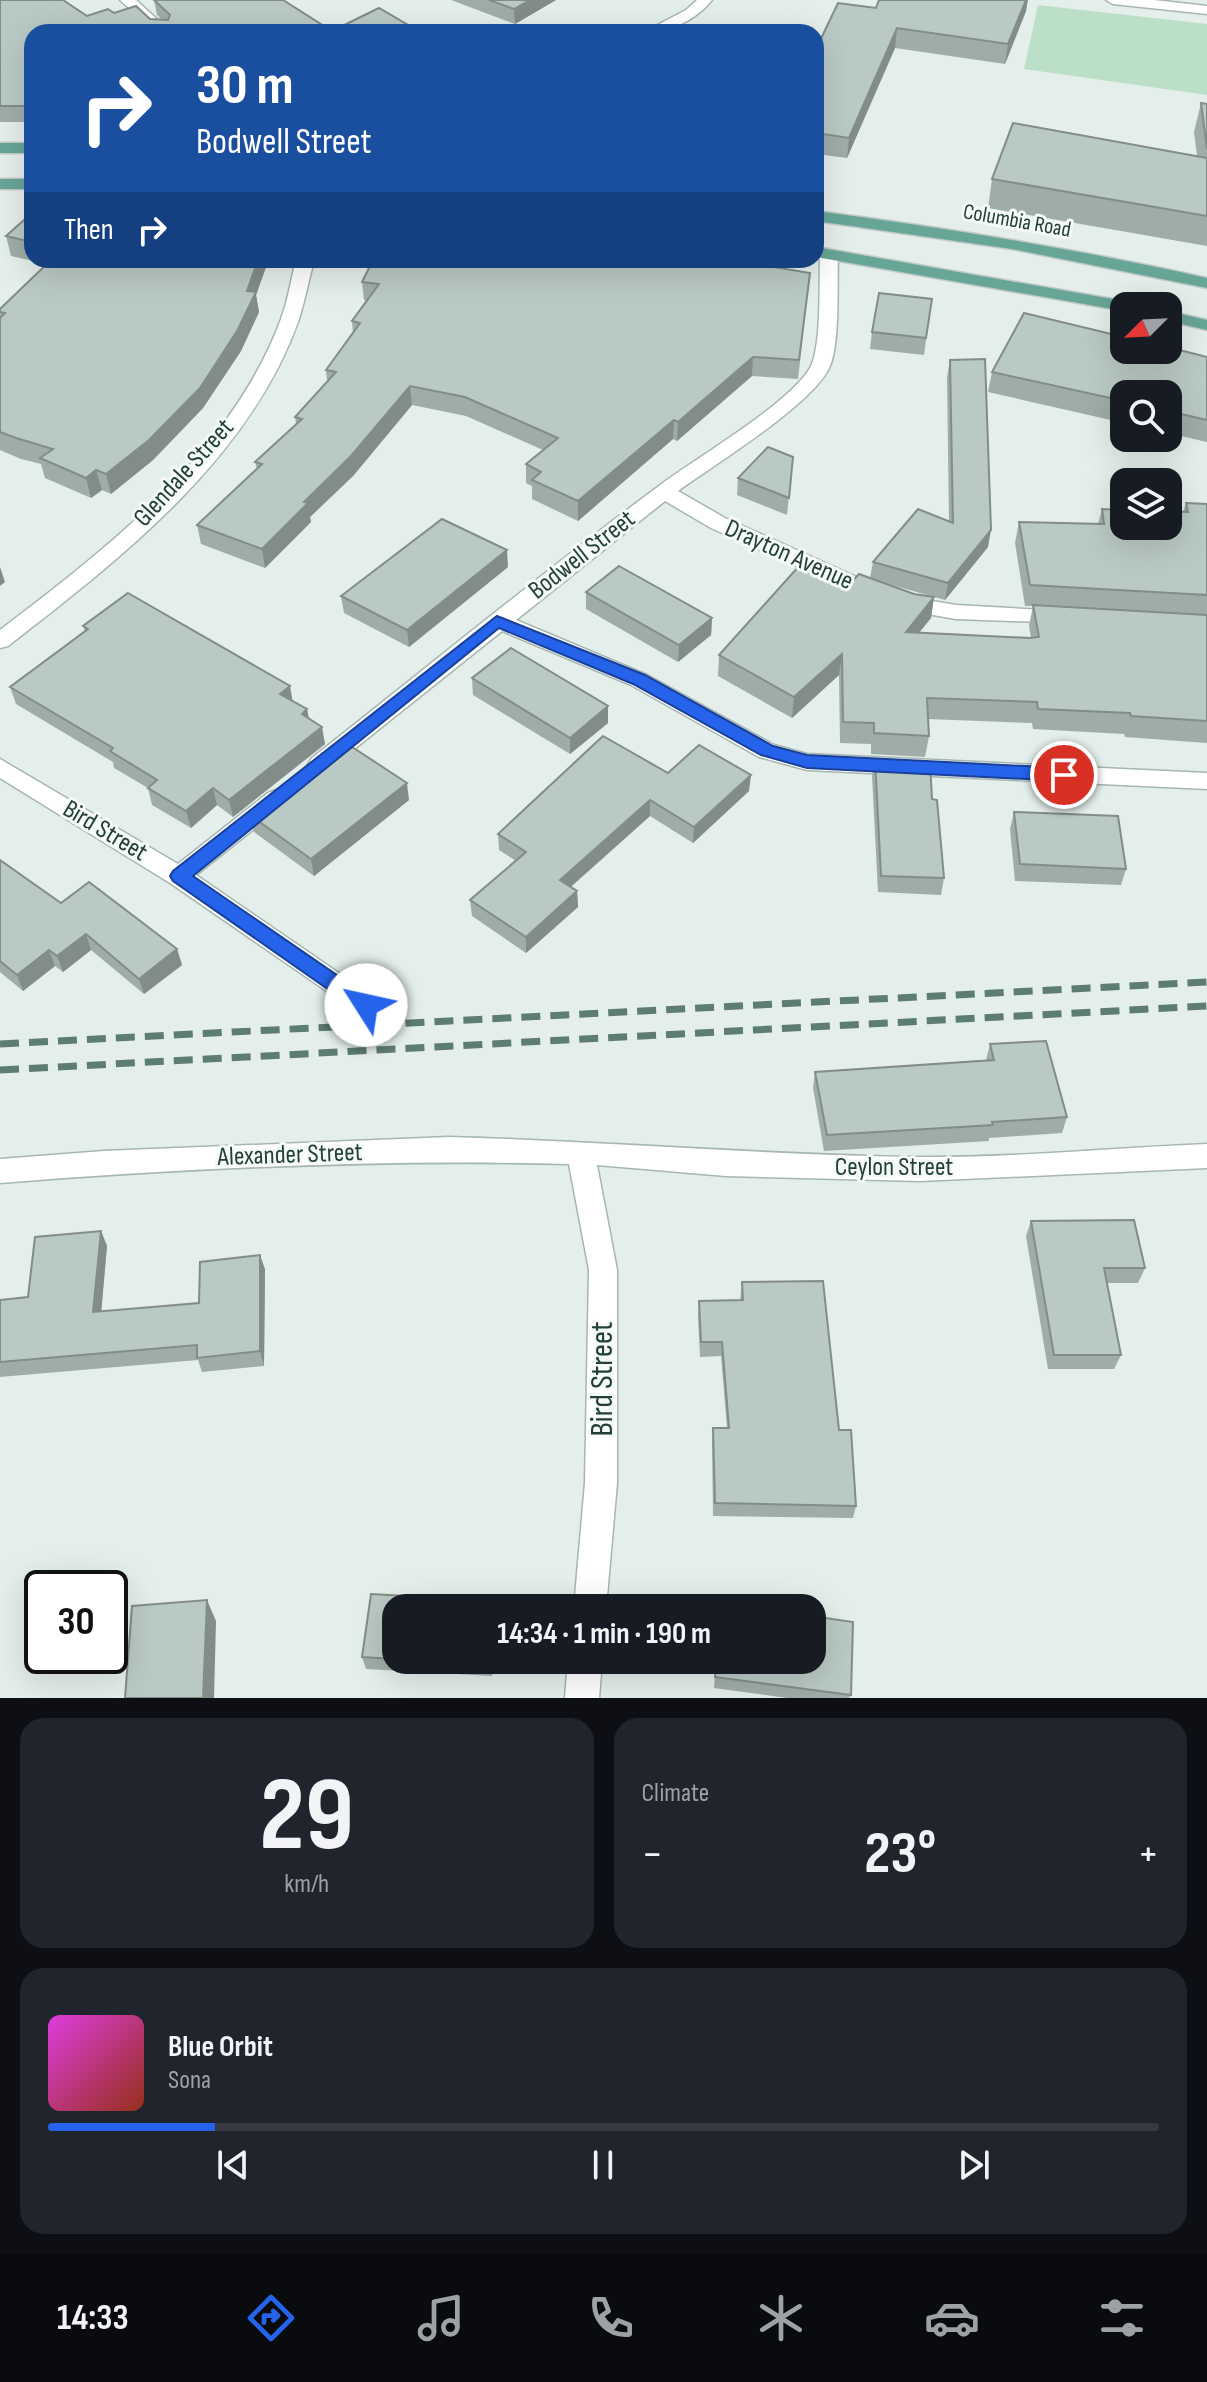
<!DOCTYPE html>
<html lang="en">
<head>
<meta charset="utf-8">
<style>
  :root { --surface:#171b24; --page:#20242c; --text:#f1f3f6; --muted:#9ea1a6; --line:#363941; --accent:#2563eb }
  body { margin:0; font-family:"Sofia Sans Condensed",sans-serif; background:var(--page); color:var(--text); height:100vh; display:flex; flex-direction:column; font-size:30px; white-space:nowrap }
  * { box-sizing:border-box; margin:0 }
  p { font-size:26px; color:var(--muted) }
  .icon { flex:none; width:44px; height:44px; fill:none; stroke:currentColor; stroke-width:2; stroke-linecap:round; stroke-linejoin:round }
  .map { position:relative; height:1698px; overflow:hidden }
  .panel { display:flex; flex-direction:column; gap:20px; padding:20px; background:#0d0f14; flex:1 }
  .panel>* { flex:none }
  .hud { position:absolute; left:24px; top:24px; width:800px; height:244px; border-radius:24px; box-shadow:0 8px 32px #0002; background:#1a4fa0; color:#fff; overflow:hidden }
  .needle { width:52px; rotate:246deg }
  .buttons { position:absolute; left:1110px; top:292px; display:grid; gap:16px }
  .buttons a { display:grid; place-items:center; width:72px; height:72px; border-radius:16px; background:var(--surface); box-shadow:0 8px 32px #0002; font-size:40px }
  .speed { position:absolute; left:24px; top:1570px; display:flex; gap:16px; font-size:40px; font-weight:700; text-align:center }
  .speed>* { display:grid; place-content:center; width:104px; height:104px; border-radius:50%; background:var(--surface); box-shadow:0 8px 32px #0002; line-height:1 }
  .speed .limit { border:4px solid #111; border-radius:12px; background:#fff; color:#111 }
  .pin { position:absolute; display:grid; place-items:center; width:68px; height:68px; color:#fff; margin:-34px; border:4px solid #fff; border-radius:50%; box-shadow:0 2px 8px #0007 }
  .me { position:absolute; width:88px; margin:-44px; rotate:305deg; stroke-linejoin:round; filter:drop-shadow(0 0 6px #0008) }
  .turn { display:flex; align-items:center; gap:28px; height:168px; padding:0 40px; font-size:36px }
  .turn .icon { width:104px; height:104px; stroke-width:2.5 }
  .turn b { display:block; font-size:56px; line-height:68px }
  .then { display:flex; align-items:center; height:76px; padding:0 40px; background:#0003; gap:16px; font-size:30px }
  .big { font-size:60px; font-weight:700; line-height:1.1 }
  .panel .card { flex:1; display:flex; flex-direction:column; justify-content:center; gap:12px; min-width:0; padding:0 28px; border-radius:24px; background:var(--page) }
  .panel .dial { align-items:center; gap:0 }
  .dial b { font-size:104px; line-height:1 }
  .song { display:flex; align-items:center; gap:24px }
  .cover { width:96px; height:96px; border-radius:12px; background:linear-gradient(135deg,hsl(300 70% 55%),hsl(10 70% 35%)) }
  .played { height:8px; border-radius:4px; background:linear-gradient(90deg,var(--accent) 15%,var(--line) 15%) }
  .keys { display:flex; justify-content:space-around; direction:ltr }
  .heat { display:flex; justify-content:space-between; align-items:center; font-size:44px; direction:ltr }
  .panel .tiles { flex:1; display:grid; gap:20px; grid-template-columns:1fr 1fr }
  .card:last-child { grid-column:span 2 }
  .trip { position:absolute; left:382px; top:1594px; width:444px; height:80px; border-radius:24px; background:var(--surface); box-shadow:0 8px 32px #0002; font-weight:700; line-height:80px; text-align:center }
  .tabs { display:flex; height:128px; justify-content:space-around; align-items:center; background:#090b0e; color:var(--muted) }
  .tabs .icon { width:56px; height:56px }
  .tabs .selected { color:var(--accent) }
  .tabs b { font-size:36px; color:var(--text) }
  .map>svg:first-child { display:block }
</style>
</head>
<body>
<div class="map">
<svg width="1207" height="1698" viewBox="0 0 1207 1698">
  <rect width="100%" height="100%" fill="#e4eeea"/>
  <polygon fill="#bce0c7" points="1038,5 1207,24 1207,95 1024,69"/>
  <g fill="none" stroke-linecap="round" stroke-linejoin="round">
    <g stroke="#a6b6b1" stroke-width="3">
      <g id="minor">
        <polygon points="120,0 136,0 171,32 155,32"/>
        <path d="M 697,0 L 712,0 C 695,21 670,32 644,32 L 686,10 Z"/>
        <polygon points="1106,0 1154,0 1207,6 1207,14 1113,4"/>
        <path d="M 829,249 L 838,254 C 837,282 840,342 830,366 C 815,403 714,465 678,491 L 725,518 L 861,579 L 915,598 L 956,605 L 1061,611 L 1069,613 L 1072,618 L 1069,623 L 956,619 L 904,610 L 847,589 L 711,528 L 665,501 L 516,620 L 647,675 L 774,745 L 807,754 L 1207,773 L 1207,789 L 807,770 L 759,757 L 631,685 L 502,631 L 328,770 L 320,772 L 312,770 L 308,764 L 312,758 C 428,667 540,574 659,486 C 696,458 789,404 810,368 C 822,348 819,280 820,254 Z"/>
        <path d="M 296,260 L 314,260 C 309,279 305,300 299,319 C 250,459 120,559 8,646 L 0,648 L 0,630 C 109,547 232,452 281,319 C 288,300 291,280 296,260 Z"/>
        <polygon points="0,759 178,864 268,793 276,790 284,793 288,799 284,805 196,875 375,998 379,1005 375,1012 366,1015 357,1012 170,883 0,778"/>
        <path d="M 449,1137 C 605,1141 760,1155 916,1157 C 1012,1158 1110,1148 1207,1144 L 1207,1168 L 920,1181 L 726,1176 L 597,1165 L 617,1270 L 617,1483 L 606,1608 L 574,1608 L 585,1483 L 589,1270 L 569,1164 C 380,1159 189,1168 0,1183 L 0,1159 L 104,1151 Z"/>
        <polygon points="568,1660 602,1660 599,1698 565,1698"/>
      </g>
    </g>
    <g stroke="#c1cac8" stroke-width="3">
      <g id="major">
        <rect x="0" y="143" width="32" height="10"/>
        <rect x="0" y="179" width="32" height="10"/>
        <path d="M 816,211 C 947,228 1078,249 1207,278 L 1207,288 L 1012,249 L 816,221 Z"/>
        <polygon points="816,247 1124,301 1133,306 1124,306 1124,311 816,257"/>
        <polygon points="1168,311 1207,320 1207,330 1168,321"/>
      </g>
    </g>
    <use href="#minor" fill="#fff" fill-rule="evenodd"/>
    <use href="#major" fill="#67a597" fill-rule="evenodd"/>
    <g stroke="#5d7c74" stroke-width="7" stroke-dasharray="19 10" stroke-linecap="butt">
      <polyline points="0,1044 1207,982"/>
      <polyline points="0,1070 1207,1006"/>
    </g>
  </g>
  <g fill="#9fada8">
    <polygon points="0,0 87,16 114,13 150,19 162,20 157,15 154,0 332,31 420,32 32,32 32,122 0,122"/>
    <polygon points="451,0 556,0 515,24"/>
    <polygon points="876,8 1026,11 1005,64 895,48 847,158 816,154 816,49"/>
    <polygon points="1201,103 1207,104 1207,246 988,208 992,179 1197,156 1194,132"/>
    <polygon points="32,213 32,260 265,260 266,267 256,295 259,312 241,351 203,408 153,460 111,494 102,490 91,498 45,478 41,464 21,459 0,450 0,309 46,264 11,256 6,236"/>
    <polygon points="362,282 808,291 798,379 752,376 677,441 673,439 578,521 532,499 532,486 526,483 526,464 543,450 466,416 412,405 353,476 310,517 311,522 265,568 201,544 197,525 257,469 255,462 296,424 295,417 327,381 326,370 353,333 352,321 367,301 364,300"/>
    <polygon points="932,299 924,355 870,349 872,332"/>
    <polygon points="1207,357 1207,442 1168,433 1168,394 1124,394 1124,423 988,392 992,372"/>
    <polygon points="950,360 988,547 945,600 881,582 914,594 934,597 931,618 919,633 1031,638 1029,626 1033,606 1025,606 1015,543 1019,522 1098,524 1102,509 1183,512 1186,503 1207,504 1207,743 1125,737 1124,734 1033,729 1032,723 928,719 929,736 925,757 871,754 871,744 840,743 839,675 792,718 718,676 719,655 849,585 870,578 873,562 949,522 947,377"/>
    <polygon points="793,457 787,515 737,495 738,478"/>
    <polygon points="508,567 409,647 344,613 341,596"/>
    <polygon points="586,592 712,618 711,635 678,662 586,609"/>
    <polygon points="83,626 292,701 307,709 309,718 325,744 233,817 217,805 191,828 152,805 148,788 114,768 113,762 16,704 10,687 85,631"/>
    <polygon points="472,678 608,706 608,723 570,754 473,695"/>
    <polygon points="875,759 932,799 944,878 941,895 878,892 872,776"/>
    <polygon points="668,773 749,791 693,843 650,816 571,887 577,891 578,907 526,953 472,916 470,900 516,861 499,850 498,834"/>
    <polygon points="409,800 314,876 254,832 250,815"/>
    <polygon points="1014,812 1126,869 1121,885 1015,881 1010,829"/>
    <polygon points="0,860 61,903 177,949 182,965 144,994 91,950 63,972 55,966 23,991 0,972"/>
    <polygon points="990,1044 1067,1117 1062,1133 989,1138 989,1141 824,1151 813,1088 815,1072 986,1060"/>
    <polygon points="1031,1221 1145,1268 1138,1283 1107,1283 1121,1355 1114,1369 1048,1369 1026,1236"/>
    <polygon points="101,1231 107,1246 101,1311 199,1303 265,1269 264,1366 202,1372 198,1360 0,1377 0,1300 28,1297"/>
    <polygon points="742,1282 839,1430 856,1506 853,1518 713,1516 712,1441 713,1428 727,1428 721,1356 700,1357 698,1316 699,1301 740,1300"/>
    <polygon points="396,1608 396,1660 494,1660 492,1676 366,1669 362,1657"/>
    <polygon points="716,1660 812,1660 851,1695 849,1698 787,1698 714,1688"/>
  </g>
  <g fill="#828d88">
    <polygon points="530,0 556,0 515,24 514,9"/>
    <polygon points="1026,0 1028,0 1026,11 1005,64 1008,44"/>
    <polygon points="897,28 895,48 847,158 849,138"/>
    <polygon points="256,260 265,260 266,267 256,295 259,312 241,351 203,408 153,460 111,494 106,474 247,291"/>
    <polygon points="753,357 752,376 677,441 678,422"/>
    <polygon points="410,386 412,405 353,476 310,517 311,522 265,568 262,549"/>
    <polygon points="674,420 673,439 578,521 578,501"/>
    <polygon points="96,470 102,490 91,498 86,478"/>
    <polygon points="991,530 988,547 945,600 948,583"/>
    <polygon points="507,550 508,567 409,647 407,630"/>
    <polygon points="0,567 5,582 0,586"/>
    <polygon points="934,597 931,618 902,653 906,632"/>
    <polygon points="712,618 711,635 678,662 679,645"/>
    <polygon points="842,654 839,675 792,718 794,697"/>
    <polygon points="290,686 293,703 280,694"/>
    <polygon points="608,706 608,723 570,754 570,738"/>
    <polygon points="307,709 310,726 302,714"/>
    <polygon points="322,727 325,744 233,817 229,800"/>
    <polygon points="751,775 749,791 693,843 694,827"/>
    <polygon points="407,783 409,800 314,876 311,859"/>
    <polygon points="213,788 217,805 191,828 186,811"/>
    <polygon points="650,800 650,816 560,896 560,880"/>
    <polygon points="577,891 578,907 526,953 526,937"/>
    <polygon points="86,934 91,950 63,972 57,956"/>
    <polygon points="177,949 182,965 144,994 139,979"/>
    <polygon points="49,950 55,966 23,991 17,975"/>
    <polygon points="101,1231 107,1246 100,1326 93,1312"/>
    <polygon points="260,1255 265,1269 264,1366 260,1351"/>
    <polygon points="207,1600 216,1621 214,1698 203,1698"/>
    <polygon points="491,1660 494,1660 492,1676 491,1664"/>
  </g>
  <g fill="#b9c9c3" stroke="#828d88" stroke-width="2">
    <polygon points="0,0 63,0 87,16 108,9 114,13 136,6 150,19 168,20 170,15 154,0 283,0 332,31 379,8 420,32 32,32 32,106 0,106"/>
    <polygon points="489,0 530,0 514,9"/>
    <polygon points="879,0 1026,0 1008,44 897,28 849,138 816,133 816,49 838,3 876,8"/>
    <polygon points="1201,103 1207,104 1207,149"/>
    <polygon points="1013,123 1207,158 1207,216 992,179"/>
    <polygon points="32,213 32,242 6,236"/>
    <polygon points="51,260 258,260 247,291 256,292 237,331 200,388 149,440 106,474 96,470 86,478 40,458 53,449 16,438 0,432 0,318 5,313 0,312 0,309"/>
    <polygon points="373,260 731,260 810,273 799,360 753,357 678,422 674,420 578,501 532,480 541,472 526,464 558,438 465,397 410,386 351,456 304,502 308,503 262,549 197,525 262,464 255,462 302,419 295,417 336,372 326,370 360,323 352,321 379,284 362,282"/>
    <polygon points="879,293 932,299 926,338 872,332"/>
    <polygon points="1024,313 1124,337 1124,350 1168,350 1168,347 1207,357 1207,420 1168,411 1168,394 1124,394 1124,401 992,372"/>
    <polygon points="985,359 991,530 948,583 873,562 918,509 953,523 950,360"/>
    <polygon points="768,447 793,457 789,498 738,478"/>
    <polygon points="1186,503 1207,504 1207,595 1030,585 1019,522 1104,524 1102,509 1124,510 1124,526 1168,526 1168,511 1188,512"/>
    <polygon points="442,519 507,550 407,630 341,596"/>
    <polygon points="800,565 849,585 859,574 914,594 934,597 906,632 1030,638 1039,637 1033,605 1207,615 1207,721 1131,716 1130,713 1038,709 1037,702 927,698 929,736 874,733 874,723 843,722 842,654 794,697 719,655"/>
    <polygon points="619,566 712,618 679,645 586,592"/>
    <polygon points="128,593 290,686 280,694 307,709 302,714 322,727 229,800 213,788 186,811 148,788 157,780 110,751 113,748 10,687 88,629 83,626"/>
    <polygon points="511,648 608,706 570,738 472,678"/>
    <polygon points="603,736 668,773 699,745 751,775 694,827 650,800 560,880 577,891 526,937 470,900 526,852 498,834"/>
    <polygon points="343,741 407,783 311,859 250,815"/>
    <polygon points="875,759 930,762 932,799 937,800 944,878 881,876"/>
    <polygon points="1014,812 1118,816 1126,869 1020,864"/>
    <polygon points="0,860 61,903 89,882 177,949 139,979 86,934 57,956 49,950 17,975 0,961"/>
    <polygon points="1046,1041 1067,1117 992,1122 993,1125 827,1135 815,1072 994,1060 990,1044"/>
    <polygon points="1134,1220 1145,1268 1104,1268 1121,1355 1054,1355 1031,1221"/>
    <polygon points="101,1231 93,1312 199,1303 200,1262 260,1255 260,1351 197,1358 197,1345 0,1362 0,1300 28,1297 35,1237"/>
    <polygon points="823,1281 839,1430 851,1430 856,1506 715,1503 713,1428 729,1428 722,1342 701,1342 699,1301 743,1300 742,1282"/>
    <polygon points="371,1594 497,1601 496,1608 396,1608 396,1659 362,1657"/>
    <polygon points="207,1600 203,1698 125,1698 132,1606"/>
    <polygon points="721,1605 746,1608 721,1608"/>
    <polygon points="812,1616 853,1622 851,1695 715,1677 716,1660 812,1660"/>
    <polygon points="411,1660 491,1660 491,1664"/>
  </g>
  <polygon fill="#2563eb" stroke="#184099" stroke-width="2" points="497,616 645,675 773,746 807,755 1064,768 1072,775 1064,781 807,768 761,755 633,684 499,628 193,876 373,1000 376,1005 373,1011 359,1011 173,881 170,876 173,871"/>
  <g text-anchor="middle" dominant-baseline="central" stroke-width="6" stroke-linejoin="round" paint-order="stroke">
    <g font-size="22" fill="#224039" stroke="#f5faf7">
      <text transform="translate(1017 221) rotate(10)">Columbia Road</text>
    </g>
    <g font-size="26" fill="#224039" stroke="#f5faf7">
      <text transform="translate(184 473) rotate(-48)">Glendale Street</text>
      <text transform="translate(582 555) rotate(-38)">Bodwell Street</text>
      <text transform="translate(789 555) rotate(24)">Drayton Avenue</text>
      <text transform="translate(105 831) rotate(31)">Bird Street</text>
      <text transform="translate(290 1155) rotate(-2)">Alexander Street</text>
      <text x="894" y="1167">Ceylon Street</text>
    </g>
    <g font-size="32" fill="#224039" stroke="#f5faf7">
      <text transform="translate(602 1379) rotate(-90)">Bird Street</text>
    </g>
  </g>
</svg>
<div class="buttons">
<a><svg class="needle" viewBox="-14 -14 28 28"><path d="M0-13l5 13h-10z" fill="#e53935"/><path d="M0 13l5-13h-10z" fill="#9ea1a6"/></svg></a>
<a><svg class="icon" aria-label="search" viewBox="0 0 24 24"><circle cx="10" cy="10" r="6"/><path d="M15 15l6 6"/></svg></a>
<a><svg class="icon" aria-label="layers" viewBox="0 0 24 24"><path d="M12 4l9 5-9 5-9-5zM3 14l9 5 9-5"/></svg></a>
</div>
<div class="speed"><div class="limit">30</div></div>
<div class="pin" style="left:1064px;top:775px;background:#d93025"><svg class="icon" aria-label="arrive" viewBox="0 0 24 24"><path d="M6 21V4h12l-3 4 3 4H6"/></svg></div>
<svg class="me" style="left:366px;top:1005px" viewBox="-20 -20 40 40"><circle r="19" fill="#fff"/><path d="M0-13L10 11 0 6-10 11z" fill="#2563eb"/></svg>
<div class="trip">14:34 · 1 min · 190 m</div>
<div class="hud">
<div class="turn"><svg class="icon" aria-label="right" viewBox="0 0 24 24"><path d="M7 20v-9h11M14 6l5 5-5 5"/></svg><div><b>30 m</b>Bodwell Street</div></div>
<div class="then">Then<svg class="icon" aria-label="right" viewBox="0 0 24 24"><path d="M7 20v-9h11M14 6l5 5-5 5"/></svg></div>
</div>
</div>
<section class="panel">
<div class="tiles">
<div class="card dial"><b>29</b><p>km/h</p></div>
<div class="card"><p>Climate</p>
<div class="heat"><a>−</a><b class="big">23°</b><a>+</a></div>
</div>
<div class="card">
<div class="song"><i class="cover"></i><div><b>Blue Orbit</b><p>Sona</p></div></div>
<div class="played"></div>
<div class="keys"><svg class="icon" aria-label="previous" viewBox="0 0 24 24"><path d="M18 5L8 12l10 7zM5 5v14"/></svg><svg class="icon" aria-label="pause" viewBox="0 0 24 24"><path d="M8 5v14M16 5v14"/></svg><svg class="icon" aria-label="next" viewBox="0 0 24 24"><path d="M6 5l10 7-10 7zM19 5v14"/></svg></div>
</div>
</div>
</section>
<nav class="tabs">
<b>14:33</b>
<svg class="icon selected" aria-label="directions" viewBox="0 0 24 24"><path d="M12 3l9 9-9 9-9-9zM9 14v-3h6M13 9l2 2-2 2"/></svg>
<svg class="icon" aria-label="music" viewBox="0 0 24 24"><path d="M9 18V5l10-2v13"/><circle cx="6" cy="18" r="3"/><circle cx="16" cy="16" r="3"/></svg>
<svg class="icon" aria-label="phone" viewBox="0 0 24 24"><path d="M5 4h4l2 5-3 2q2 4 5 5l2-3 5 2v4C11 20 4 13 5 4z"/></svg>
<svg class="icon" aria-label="climate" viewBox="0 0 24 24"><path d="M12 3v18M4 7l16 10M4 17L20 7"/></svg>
<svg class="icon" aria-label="car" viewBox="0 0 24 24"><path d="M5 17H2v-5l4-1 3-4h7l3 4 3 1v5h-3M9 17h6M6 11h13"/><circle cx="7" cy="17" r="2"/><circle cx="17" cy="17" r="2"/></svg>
<svg class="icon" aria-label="filters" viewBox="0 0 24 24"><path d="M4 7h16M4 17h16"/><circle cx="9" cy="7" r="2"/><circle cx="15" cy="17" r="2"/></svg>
</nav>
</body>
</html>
